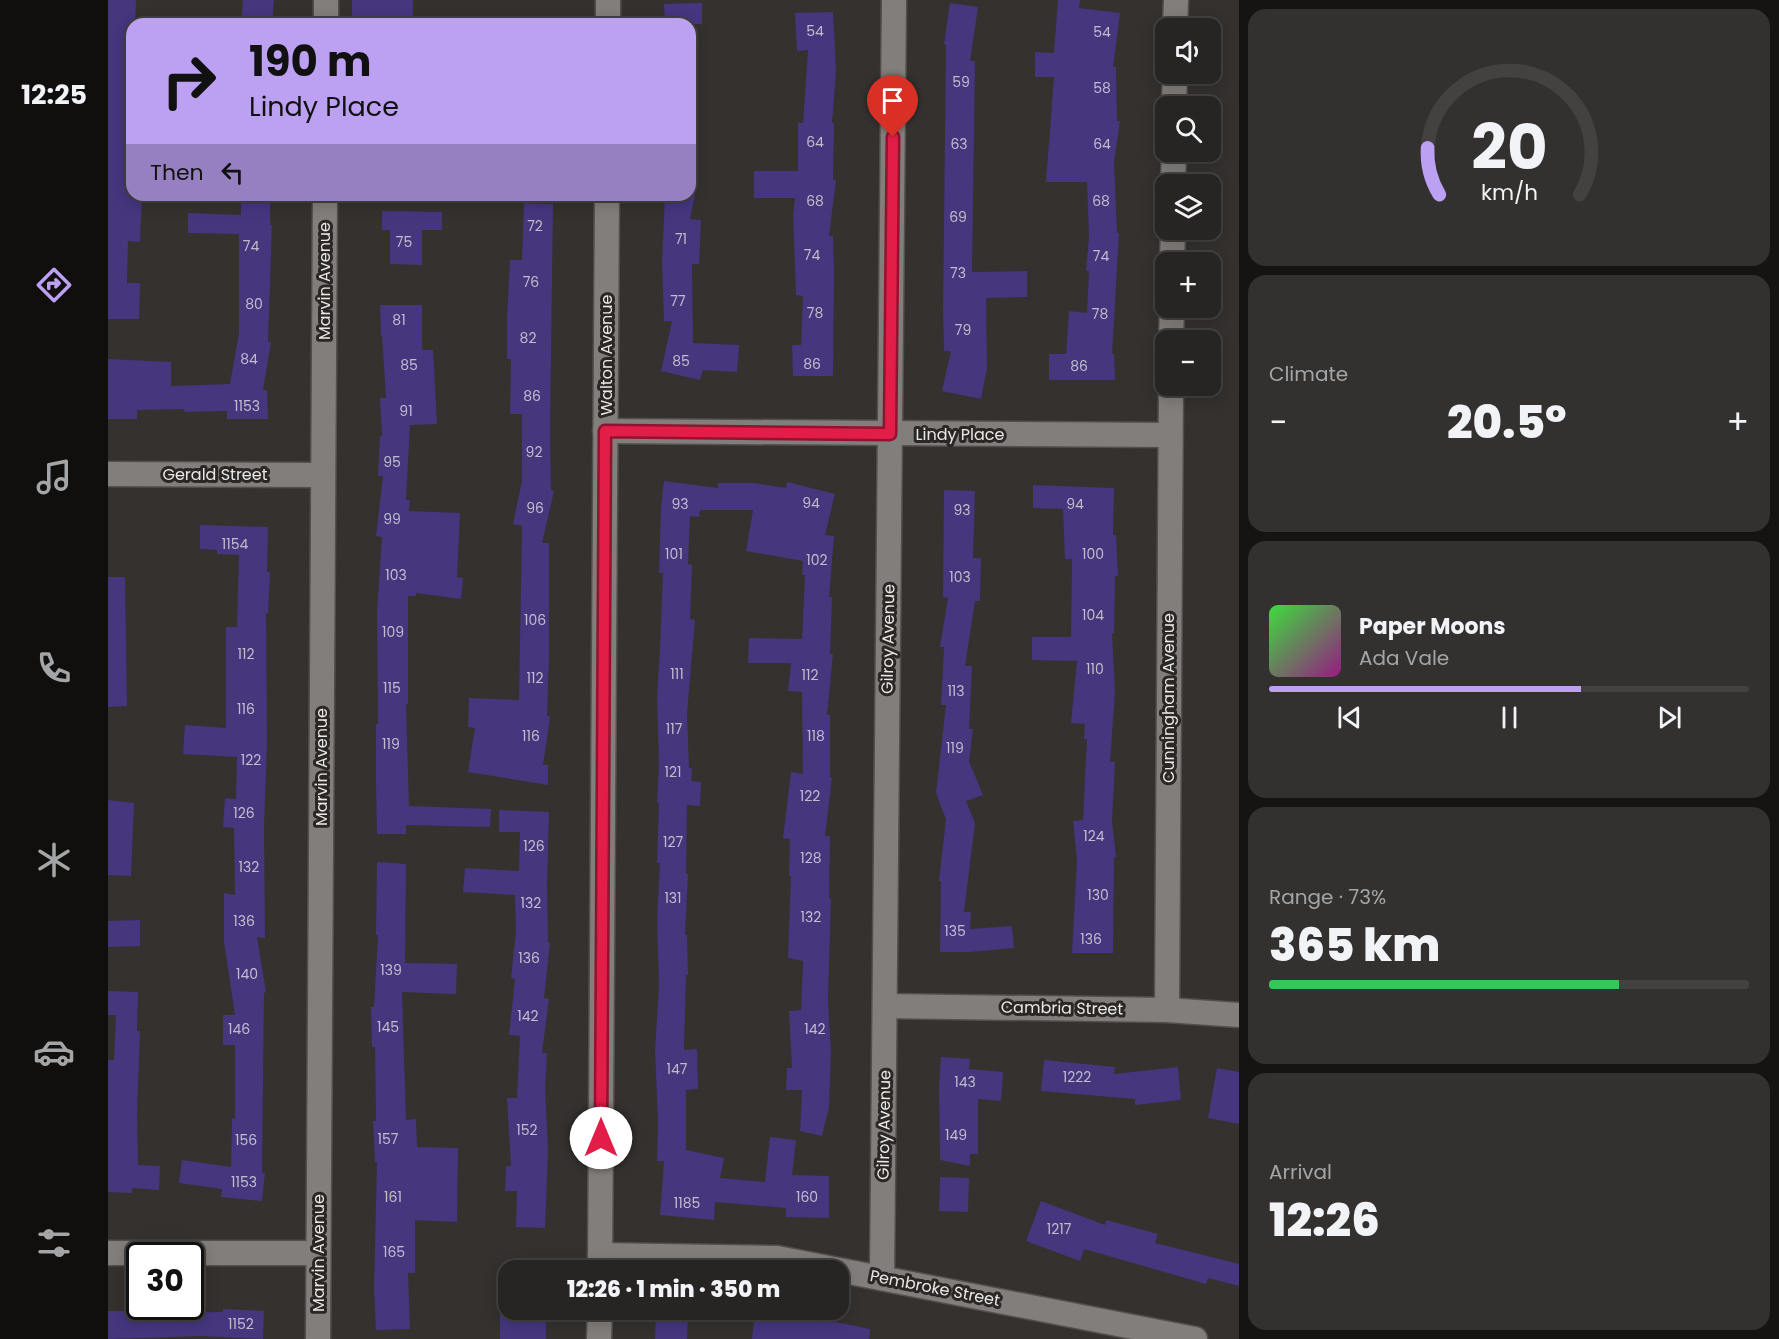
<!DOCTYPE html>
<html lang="en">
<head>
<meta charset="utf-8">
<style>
  :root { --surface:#272523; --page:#333130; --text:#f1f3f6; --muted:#a4a5a6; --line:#434241; --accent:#bca0f2 }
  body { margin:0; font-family:Poppins,sans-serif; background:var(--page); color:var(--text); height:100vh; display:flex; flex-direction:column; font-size:22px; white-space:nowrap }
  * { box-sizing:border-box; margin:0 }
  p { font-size:20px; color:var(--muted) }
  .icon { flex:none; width:33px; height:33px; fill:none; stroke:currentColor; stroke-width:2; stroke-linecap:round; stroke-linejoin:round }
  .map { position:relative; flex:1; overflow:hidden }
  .drawer { display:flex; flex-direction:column; gap:9px; padding:9px; background:#151413; width:540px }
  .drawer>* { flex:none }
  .hud { position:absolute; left:18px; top:18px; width:570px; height:183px; border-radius:18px; box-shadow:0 3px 15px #0003,0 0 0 2px var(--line); background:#bca0f2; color:#111; overflow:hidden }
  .tools { position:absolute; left:1047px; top:18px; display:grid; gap:12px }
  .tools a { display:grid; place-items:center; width:66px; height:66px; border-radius:12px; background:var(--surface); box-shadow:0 3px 15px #0003,0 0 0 2px var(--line); font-size:30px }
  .speed { position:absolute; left:18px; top:1242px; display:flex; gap:12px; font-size:30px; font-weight:700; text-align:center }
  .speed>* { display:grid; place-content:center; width:78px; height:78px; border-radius:50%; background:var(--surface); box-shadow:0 3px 15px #0003,0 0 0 2px var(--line); line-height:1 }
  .speed .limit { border:3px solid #111; border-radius:9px; background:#fff; color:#111 }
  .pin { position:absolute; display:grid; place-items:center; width:51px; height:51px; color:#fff; margin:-62px -26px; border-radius:50% 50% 50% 0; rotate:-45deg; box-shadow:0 0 6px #0007 }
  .pin .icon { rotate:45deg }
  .me { position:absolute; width:66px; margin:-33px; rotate:0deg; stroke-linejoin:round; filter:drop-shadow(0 0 4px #0008) }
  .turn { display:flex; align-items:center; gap:21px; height:126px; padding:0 24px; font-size:27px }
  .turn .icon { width:78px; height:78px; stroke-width:2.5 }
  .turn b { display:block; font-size:42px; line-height:51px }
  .then { display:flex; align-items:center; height:57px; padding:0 24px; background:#0003; gap:12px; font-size:22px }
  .big { font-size:45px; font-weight:800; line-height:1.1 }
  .drawer .tile { flex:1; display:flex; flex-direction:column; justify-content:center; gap:9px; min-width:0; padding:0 21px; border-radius:18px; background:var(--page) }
  .drawer .dial { align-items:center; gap:0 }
  .dial svg { height:156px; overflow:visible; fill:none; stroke:var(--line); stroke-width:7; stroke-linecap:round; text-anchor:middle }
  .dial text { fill:var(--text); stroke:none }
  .song { display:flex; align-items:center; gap:18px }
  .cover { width:72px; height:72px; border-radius:9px; background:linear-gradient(135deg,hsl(120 70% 55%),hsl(310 70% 35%)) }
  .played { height:6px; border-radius:3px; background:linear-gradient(90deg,var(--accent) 65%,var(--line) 65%) }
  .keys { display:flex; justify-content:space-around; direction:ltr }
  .heat { display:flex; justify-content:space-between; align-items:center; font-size:33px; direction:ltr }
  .charge { height:9px; border-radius:4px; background:linear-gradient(90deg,#34c759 73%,var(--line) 0) }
  .trip { position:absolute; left:390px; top:1260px; width:351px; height:60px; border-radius:18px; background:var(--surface); box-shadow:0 3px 15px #0003,0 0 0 2px var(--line); font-weight:800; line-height:60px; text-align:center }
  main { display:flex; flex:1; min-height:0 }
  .tab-bar { display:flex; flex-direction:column; width:108px; justify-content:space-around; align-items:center; background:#100f0e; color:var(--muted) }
  .tab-bar .icon { width:42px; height:42px }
  .tab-bar .on { color:var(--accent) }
  .tab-bar b { font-size:27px; color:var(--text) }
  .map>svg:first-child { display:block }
</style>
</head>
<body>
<main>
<nav class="tab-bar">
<b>12:25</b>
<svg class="icon on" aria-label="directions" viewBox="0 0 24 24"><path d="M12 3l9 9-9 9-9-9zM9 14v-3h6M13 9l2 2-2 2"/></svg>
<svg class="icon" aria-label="music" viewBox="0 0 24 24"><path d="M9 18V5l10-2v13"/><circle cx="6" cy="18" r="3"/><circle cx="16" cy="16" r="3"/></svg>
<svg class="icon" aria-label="phone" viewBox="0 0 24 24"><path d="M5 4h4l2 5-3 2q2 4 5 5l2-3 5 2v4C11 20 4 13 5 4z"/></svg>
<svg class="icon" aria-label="climate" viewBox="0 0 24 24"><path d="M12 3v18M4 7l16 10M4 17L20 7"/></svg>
<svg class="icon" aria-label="car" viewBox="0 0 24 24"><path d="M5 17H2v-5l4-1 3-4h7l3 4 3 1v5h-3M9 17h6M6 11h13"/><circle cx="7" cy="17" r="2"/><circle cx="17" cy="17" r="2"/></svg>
<svg class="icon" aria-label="filters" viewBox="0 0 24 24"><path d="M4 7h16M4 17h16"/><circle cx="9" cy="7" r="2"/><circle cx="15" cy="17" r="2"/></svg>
</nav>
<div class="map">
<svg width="1131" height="1339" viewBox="0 0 1131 1339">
  <rect width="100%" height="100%" fill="#34312f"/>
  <g fill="#45367e">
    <polygon points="0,0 28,0 27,24 24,24 24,195 34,195 32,242 20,241 19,283 32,283 31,319 0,319"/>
    <polygon points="135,0 166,0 164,24 133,24"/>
    <polygon points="244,0 305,0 305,19 244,18"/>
    <polygon points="950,0 972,0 971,8 1012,13 1005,67 1008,67 1009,121 1012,121 1006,162 1009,233 1011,233 1004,354 1006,354 1007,380 941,380 941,354 958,354 961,311 979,313 981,271 978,271 981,237 979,182 938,182 946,77 927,77 927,52 946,53"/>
    <polygon points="594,3 594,24 557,24 556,4"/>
    <polygon points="842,3 870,7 862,61 867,61 864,272 919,271 919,297 878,298 879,368 873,399 834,391 843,351 836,351 835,311 838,45 836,44"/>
    <polygon points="725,12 728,71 724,123 726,123 725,180 728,180 721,236 725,236 726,272 725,376 685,376 684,345 693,345 695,296 688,295 685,216 687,198 646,198 646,171 690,171 690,123 695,123 700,50 689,51 687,13"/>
    <polygon points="133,195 162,195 162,225 164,225 160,342 163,342 155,390 159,390 160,419 119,419 119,411 77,412 76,409 29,410 29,419 0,419 0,359 63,362 63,386 122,384 131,333 131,234 80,233 80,213 133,215"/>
    <polygon points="557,195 587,195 582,219 593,220 591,264 584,264 585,343 631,345 629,372 595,370 592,380 553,371 564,321 556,321 554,263"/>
    <polygon points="416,203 445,204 442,434 443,490 446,491 434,543 441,543 441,659 439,716 442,717 435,765 440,765 440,785 360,772 367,728 360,727 361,698 411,700 414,526 405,524 414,481 414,414 402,414 403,359 399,359 399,318 402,260 414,260"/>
    <polygon points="274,211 334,212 334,230 314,230 314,265 282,264 282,230 274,230"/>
    <polygon points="272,305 314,305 314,350 325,350 329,424 302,425 298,500 302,500 301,511 352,513 349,577 355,578 353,599 308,593 308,596 300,596 300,704 298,704 301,806 383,809 382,827 298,825 298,834 269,834 268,781 268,724 270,724 269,611 274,537 268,536 275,476 270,476 272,436 274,436 272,398 278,398 274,336 273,336"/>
    <polygon points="556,481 610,488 610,483 646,483 678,488 679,482 727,494 717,535 726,536 721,597 724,597 722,654 725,654 719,715 722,715 722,777 724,778 717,836 722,836 721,898 723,898 720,1001 723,1052 721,1107 714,1136 692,1131 694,1090 678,1090 679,1068 684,1068 681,1011 693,1010 695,961 680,958 683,876 681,876 682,839 675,838 683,772 695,774 694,692 680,691 683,663 640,663 641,638 694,639 697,575 694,575 695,561 638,551 645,510 592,510 591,517 582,516 580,564 584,565 582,619 587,620 579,713 581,768 584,768 583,781 593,782 592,806 579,805 578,874 580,874 577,935 579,935 580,975 578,975 576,1050 589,1049 590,1089 578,1090 578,1150 616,1158 612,1178 657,1182 662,1137 688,1140 684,1175 721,1176 721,1218 678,1217 678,1208 607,1202 606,1220 552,1215 556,1161 549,1161 550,1122 547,1051 551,985 549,919 552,863 549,863 551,803 549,803 551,764 549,696 552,649 555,573 551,573 553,507"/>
    <polygon points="925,485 1006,488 1005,535 1008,535 1010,576 1007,576 1006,634 1004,633 1007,692 1002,762 1007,762 1004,821 1008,857 1006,857 1005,953 964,953 969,860 965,821 975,820 979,739 976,739 977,724 963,723 969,661 924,660 924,637 963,637 964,559 957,559 955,509 925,508"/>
    <polygon points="836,490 867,491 865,558 873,558 872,601 867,601 857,666 864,666 861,729 865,729 861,761 875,795 858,801 867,823 856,912 863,912 862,929 904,926 906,948 862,952 832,952 833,881 831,881 838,819 828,793 838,705 833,705 836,647 832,647 840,598 835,597"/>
    <polygon points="92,525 160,527 159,572 162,572 160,613 158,613 159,741 156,827 157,938 149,937 158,992 156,993 154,1173 157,1173 154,1201 113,1197 114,1189 71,1183 74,1160 123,1167 124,1118 127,1119 127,1045 115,1045 115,1015 127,1015 116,942 116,893 127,895 126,828 115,827 117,798 128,799 129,757 75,754 77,725 118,728 118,627 129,627 131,555 109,554 109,550 92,549"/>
    <polygon points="0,577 17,577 19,706 0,707"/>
    <polygon points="0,800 26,803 23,876 0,875"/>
    <polygon points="391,810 441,812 439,885 440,942 442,943 436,998 441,999 434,1053 439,1053 437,1088 440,1150 437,1228 408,1227 409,1191 397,1191 398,1166 403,1166 399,1098 409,1098 412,1036 401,1035 407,979 403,978 408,931 407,895 355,892 357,868 411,871 412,832 391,832"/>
    <polygon points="269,862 298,864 297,963 349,964 348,994 294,992 298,1120 308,1119 309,1147 350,1148 349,1222 307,1220 307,1273 300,1273 302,1329 268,1330 266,1289 269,1162 267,1162 265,1121 268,1121 267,1047 264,1047 263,1007 266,1007 270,935 268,935"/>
    <polygon points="32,920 32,946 0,947 0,921"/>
    <polygon points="0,991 30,992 29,1031 32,1031 29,1112 30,1165 52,1166 51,1190 24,1188 24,1193 0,1192 0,1060 6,1060 8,1015 0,1015"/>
    <polygon points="833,1057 862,1059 861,1069 895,1072 893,1101 870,1099 870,1154 862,1154 862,1166 832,1160 831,1087"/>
    <polygon points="936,1060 1007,1067 1006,1074 1070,1067 1073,1100 1027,1105 1027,1099 933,1091"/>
    <polygon points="1109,1068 1131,1072 1131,1124 1100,1118"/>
    <polygon points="832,1177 861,1178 860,1212 831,1211"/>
    <polygon points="933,1201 997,1225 998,1220 1050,1234 1047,1243 1131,1264 1131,1286 1100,1278 1098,1284 976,1249 972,1261 918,1241"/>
    <polygon points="115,1309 156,1311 155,1339 94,1336 0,1339 0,1311 39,1311 39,1313 115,1312"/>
    <rect x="392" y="1310" width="46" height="29"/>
    <polygon points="647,1311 688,1314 762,1329 761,1339 644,1339"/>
    <polygon points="548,1313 580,1314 579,1339 547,1339"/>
  </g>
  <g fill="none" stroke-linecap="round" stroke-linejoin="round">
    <g stroke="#524f4d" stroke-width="27">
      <g id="street">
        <polyline points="218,24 218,0"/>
        <polyline points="500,24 500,0"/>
        <polyline points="1067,28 1068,0"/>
        <polyline points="1066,106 1067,74"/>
        <polyline points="1065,184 1066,152"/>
        <polyline points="1064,262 1065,230"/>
        <polyline points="1063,340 1064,308"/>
        <polyline points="497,431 1062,435"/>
        <polyline points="0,474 215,475"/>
        <polyline points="777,1006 1059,1010 1131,1015"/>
        <polyline points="1059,1010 1063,386"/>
        <polyline points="0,1253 210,1253"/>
        <polyline points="492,1255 669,1258 1087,1339"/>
        <polyline points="492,1270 499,195"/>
        <polyline points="774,1278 786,0"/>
        <polyline points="210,1339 217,195"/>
        <polyline points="491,1339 492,1310"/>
      </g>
    </g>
    <use href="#street" stroke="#827e7b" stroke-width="24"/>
  </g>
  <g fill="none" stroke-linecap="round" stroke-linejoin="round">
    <g stroke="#92132f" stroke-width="15">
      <polyline id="route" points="493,1138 497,431 782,434 785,137"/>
    </g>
    <use href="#route" stroke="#e11d48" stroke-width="10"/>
  </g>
  <g text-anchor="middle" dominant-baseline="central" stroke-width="6" stroke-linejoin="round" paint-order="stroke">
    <g font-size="14" fill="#c1bccc">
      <text x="707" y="31">54</text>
      <text x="994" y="32">54</text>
      <text x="853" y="82">59</text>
      <text x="994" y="88">58</text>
      <text x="707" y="142">64</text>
      <text x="851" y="144">63</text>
      <text x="994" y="144">64</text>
      <text x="707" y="201">68</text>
      <text x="993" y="201">68</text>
      <text x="850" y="217">69</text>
      <text x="427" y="226">72</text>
      <text x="573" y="239">71</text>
      <text x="296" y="242">75</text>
      <text x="143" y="246">74</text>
      <text x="704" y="255">74</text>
      <text x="993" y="256">74</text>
      <text x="850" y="273">73</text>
      <text x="423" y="282">76</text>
      <text x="570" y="301">77</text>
      <text x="146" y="304">80</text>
      <text x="707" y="313">78</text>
      <text x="992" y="314">78</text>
      <text x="291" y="320">81</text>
      <text x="855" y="330">79</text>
      <text x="420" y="338">82</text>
      <text x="141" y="359">84</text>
      <text x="573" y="361">85</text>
      <text x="704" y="364">86</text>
      <text x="301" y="365">85</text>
      <text x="971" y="366">86</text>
      <text x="424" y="396">86</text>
      <text x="139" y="406">1153</text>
      <text x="298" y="411">91</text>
      <text x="426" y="452">92</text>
      <text x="284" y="462">95</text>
      <text x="703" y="503">94</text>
      <text x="572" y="504">93</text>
      <text x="967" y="504">94</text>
      <text x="427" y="508">96</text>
      <text x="854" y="510">93</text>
      <text x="284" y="519">99</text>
      <text x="127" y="544">1154</text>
      <text x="566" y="554">101</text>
      <text x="985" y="554">100</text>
      <text x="709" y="560">102</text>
      <text x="288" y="575">103</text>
      <text x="852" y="577">103</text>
      <text x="985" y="615">104</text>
      <text x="427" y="620">106</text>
      <text x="285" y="632">109</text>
      <text x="138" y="654">112</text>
      <text x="987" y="669">110</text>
      <text x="569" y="674">111</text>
      <text x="702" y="675">112</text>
      <text x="427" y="678">112</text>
      <text x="284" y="688">115</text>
      <text x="848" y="691">113</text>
      <text x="138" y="709">116</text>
      <text x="566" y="729">117</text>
      <text x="423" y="736">116</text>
      <text x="708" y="736">118</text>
      <text x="283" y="744">119</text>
      <text x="847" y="748">119</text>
      <text x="143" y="760">122</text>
      <text x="565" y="772">121</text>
      <text x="702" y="796">122</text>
      <text x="136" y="813">126</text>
      <text x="986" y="836">124</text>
      <text x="565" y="842">127</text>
      <text x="426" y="846">126</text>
      <text x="703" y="858">128</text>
      <text x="141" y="867">132</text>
      <text x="990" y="895">130</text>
      <text x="565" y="898">131</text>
      <text x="423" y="903">132</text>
      <text x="703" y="917">132</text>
      <text x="136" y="921">136</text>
      <text x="847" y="931">135</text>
      <text x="983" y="939">136</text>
      <text x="421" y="958">136</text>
      <text x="283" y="970">139</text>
      <text x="139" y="974">140</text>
      <text x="420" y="1016">142</text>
      <text x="280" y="1027">145</text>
      <text x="131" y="1029">146</text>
      <text x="707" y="1029">142</text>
      <text x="569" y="1069">147</text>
      <text x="969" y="1077">1222</text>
      <text x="857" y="1082">143</text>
      <text x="419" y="1130">152</text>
      <text x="848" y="1135">149</text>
      <text x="280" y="1139">157</text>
      <text x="138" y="1140">156</text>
      <text x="136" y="1182">1153</text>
      <text x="285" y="1197">161</text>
      <text x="699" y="1197">160</text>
      <text x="579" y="1203">1185</text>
      <text x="951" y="1229">1217</text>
      <text x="286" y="1252">165</text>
      <text x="133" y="1324">1152</text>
    </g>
    <g font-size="16" fill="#eae8e6" stroke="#2a2725">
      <text transform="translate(216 281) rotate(-90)">Marvin Avenue</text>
      <text transform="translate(498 355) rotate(-90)">Walton Avenue</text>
      <text x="852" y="434">Lindy Place</text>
      <text x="107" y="474">Gerald Street</text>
      <text transform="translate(780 639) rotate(-89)">Gilroy Avenue</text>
      <text transform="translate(1060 698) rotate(-90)">Cunningham Avenue</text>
      <text transform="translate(213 767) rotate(-90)">Marvin Avenue</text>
      <text transform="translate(954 1008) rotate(1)">Cambria Street</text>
      <text transform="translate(776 1125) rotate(-89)">Gilroy Avenue</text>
      <text transform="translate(210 1253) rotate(-90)">Marvin Avenue</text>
      <text transform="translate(827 1288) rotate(11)">Pembroke Street</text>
    </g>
  </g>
</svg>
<div class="tools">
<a><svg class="icon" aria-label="sound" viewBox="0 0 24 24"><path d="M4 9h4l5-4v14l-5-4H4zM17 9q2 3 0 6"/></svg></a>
<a><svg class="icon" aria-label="search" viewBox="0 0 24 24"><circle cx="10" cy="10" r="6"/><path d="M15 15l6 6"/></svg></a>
<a><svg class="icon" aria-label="layers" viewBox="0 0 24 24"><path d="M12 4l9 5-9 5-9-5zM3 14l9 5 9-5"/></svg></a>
<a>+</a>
<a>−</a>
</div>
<div class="speed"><div class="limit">30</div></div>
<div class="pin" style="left:785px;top:137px;background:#d93025"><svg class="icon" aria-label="arrive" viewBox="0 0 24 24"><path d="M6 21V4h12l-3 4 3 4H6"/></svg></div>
<svg class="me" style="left:493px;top:1138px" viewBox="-20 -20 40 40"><circle r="19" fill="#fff"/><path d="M0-13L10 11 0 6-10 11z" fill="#e11d48"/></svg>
<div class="trip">12:26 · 1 min · 350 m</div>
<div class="hud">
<div class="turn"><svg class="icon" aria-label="right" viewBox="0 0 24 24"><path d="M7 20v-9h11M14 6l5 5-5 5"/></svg><div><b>190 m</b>Lindy Place</div></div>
<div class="then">Then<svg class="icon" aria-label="left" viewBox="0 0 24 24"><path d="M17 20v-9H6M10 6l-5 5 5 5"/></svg></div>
</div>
</div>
<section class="drawer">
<div class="tile dial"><svg viewBox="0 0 100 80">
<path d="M14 69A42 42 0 1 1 86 69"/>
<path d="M14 69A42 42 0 0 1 8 45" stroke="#bca0f2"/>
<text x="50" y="56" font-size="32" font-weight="700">20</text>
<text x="50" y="72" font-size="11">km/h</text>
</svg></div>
<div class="tile"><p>Climate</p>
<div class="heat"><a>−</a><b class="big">20.5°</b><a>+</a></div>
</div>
<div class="tile">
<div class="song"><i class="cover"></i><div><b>Paper Moons</b><p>Ada Vale</p></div></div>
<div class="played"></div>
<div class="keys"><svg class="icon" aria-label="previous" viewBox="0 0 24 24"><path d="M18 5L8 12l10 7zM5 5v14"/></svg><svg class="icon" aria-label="pause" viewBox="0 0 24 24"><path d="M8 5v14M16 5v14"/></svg><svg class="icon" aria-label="next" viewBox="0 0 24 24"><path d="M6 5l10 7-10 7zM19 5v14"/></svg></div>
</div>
<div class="tile"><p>Range · 73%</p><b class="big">365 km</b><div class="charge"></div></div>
<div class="tile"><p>Arrival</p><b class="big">12:26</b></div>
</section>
</main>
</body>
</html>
